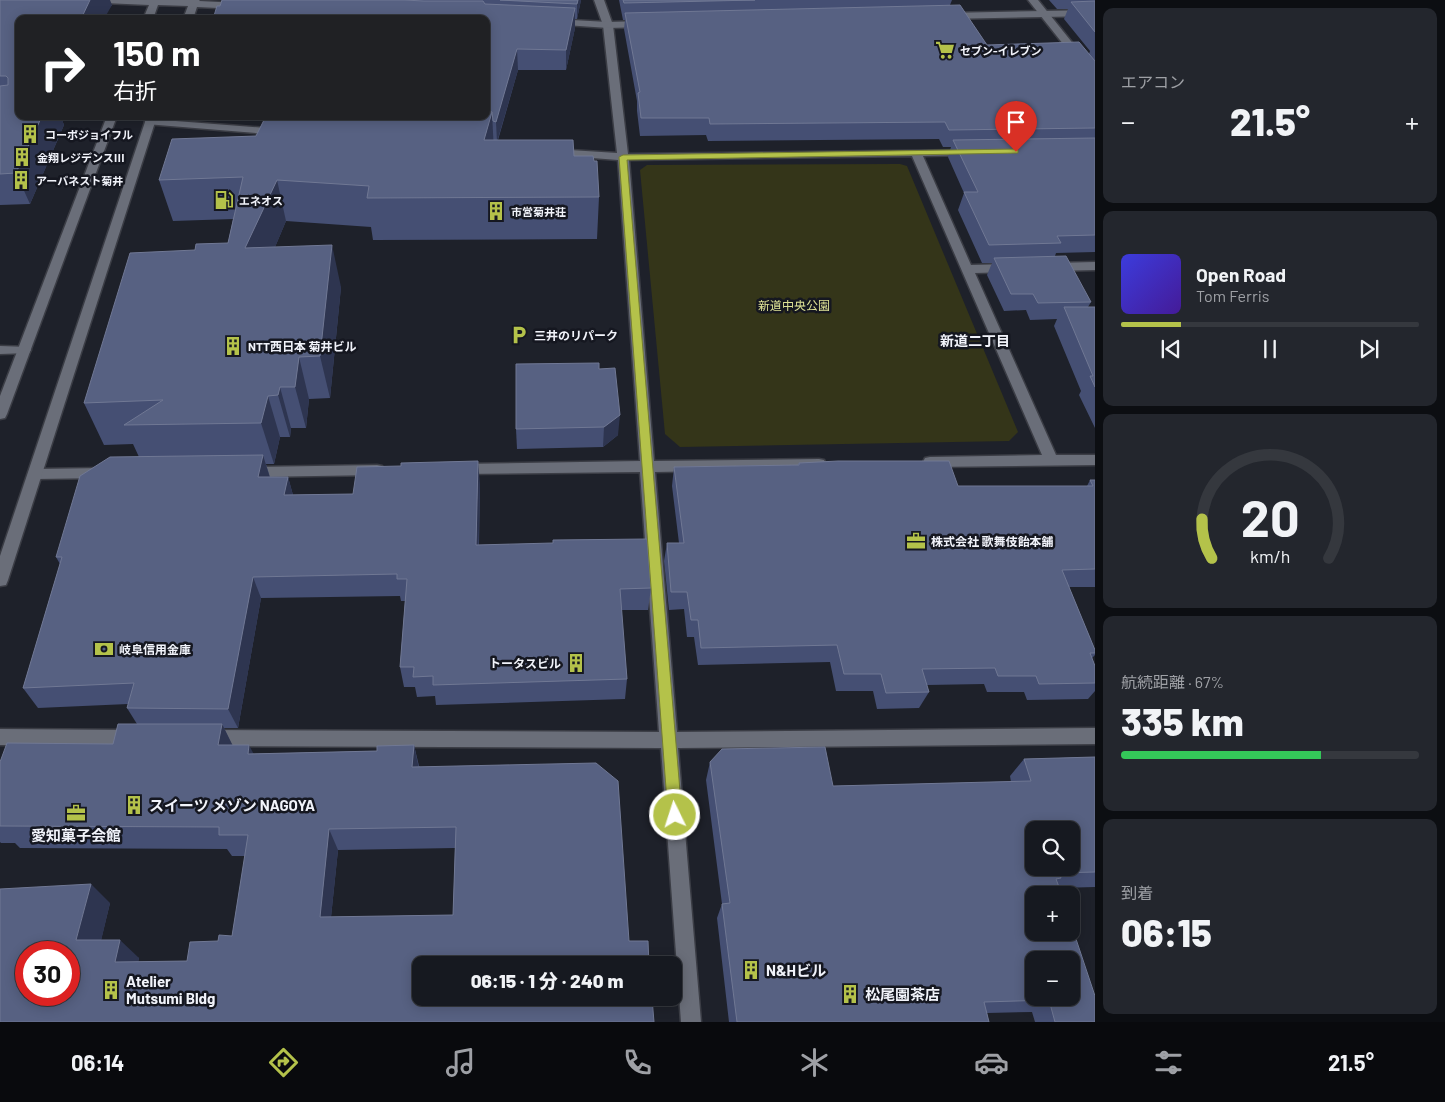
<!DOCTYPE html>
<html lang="ja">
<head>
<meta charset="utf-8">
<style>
  :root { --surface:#161920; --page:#23262d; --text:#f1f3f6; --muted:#9ea0a5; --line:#35383e; --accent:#b4c24a }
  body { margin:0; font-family:Barlow,"Noto Sans JP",sans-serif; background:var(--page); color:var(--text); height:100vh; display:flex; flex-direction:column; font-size:19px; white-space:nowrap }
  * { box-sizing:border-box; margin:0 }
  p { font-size:16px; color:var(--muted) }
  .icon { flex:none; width:28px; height:28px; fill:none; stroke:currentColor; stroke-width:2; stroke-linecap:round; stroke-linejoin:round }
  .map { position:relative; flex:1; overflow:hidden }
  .sheet { display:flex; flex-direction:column; gap:8px; padding:8px; background:#0c0e12; width:350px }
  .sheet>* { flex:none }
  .top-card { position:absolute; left:15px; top:15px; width:475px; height:105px; border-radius:10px; box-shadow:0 2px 12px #0003,0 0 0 1px var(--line); background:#202124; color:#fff; overflow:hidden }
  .controls { position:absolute; left:1025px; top:821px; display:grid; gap:10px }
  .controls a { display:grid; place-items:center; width:55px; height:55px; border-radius:10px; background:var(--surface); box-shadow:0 2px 12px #0003,0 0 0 1px var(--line); font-size:25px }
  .speed { position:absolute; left:15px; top:941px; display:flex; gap:10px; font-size:25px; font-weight:700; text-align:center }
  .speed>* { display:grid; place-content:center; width:65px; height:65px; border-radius:50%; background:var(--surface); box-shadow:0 2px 12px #0003,0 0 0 1px var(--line); line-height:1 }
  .speed .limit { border:8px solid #d22; background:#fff; color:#111 }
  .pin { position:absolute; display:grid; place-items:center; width:42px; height:42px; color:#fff; margin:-51px -21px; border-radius:50% 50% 50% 0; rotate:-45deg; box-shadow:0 0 5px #0007 }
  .pin .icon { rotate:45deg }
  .me { position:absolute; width:55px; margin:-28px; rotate:356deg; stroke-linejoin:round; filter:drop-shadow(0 0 4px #0008) }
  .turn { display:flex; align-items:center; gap:18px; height:105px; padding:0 15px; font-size:22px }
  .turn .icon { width:65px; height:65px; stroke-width:2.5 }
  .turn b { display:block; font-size:35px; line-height:42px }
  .big { font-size:38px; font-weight:800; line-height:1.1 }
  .sheet .tile { flex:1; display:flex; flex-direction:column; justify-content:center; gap:8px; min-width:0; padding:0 18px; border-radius:10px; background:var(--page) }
  .sheet .dial { align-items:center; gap:0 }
  .dial svg { height:130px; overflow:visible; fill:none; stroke:var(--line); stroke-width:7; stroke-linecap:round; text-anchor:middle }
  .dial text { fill:var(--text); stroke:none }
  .song { display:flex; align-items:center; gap:15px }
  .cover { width:60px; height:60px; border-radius:8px; background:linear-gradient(135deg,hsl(240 70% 55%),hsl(260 70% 35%)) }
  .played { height:5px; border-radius:2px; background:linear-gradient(90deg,var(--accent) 20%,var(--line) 20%) }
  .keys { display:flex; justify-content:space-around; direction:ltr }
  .heat { display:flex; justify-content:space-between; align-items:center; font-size:28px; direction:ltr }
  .charge { height:8px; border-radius:4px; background:linear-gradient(90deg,#34c759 67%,var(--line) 0) }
  .trip { position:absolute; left:412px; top:956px; width:270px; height:50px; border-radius:10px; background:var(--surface); box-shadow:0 2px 12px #0003,0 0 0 1px var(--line); font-weight:800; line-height:50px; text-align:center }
  .menu { display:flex; height:80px; justify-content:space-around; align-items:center; background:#090a0d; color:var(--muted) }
  .menu .icon { width:35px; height:35px }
  .menu .selected { color:var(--accent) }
  .menu b { font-size:22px; color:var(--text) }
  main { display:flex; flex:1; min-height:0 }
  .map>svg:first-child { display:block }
</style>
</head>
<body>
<main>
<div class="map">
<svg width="1095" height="1022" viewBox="0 0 1095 1022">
  <rect width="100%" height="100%" fill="#1e212a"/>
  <polygon fill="#343519" points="900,164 907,166 1018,432 1009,441 680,447 665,434 640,170 647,165"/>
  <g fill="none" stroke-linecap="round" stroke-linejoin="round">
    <g stroke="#3b3d45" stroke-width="3">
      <g id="minor">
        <polygon points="594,0 604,0 613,25 628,154 973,150 974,152 973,154 969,155 923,156 971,265 1011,264 1017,268 1011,272 975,273 1056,455 1095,455 1095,465 930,467 925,466 923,462 925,458 930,457 1042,455 912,156 629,160 654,461 819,459 824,460 826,464 824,468 819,469 655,472 677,732 1095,728 1095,744 678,748 701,1022 681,1022 661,748 209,746 203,744 200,738 203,732 209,730 659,732 640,472 460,474 455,473 453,469 455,465 460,464 640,461 618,160 554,155 549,152 554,149 617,153 603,25"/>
        <polygon points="1028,0 1038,0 1095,71 1095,80 1091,79"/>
        <polygon points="150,119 279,129 284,132 279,135 146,124 145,122 146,120"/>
        <polygon points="1095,262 1095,270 1054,271 1048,267 1054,263"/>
        <polygon points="0,346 29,347 31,350 29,353 0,354"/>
        <polygon points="377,465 382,466 384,470 382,474 377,475 250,477 245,476 243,472 245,468 250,467"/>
        <polygon points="104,468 109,469 111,473 109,477 104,478 36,479 31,478 29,474 31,470 36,469"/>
        <polygon points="0,729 133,730 139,732 142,738 139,744 133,746 0,745"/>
      </g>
    </g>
    <g stroke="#3b3d45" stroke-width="3">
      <g id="tertiary">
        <polygon points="99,0 200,0 199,1 239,3 244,6 239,9 197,7 193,19 183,19 188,6 158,5 153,19 143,19 149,5 104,3"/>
        <polygon points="1095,10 1095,16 947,19 942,16 947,13"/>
        <polygon points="554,19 608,22 644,21 649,24 644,27 608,28 551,24 551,20"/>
        <polygon points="107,116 117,116 7,414 5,418 0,419 0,396"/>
        <polygon points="147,116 157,116 8,580 6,585 0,586 0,556"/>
      </g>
    </g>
    <use href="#minor" fill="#6a6e79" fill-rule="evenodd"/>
    <use href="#tertiary" fill="#6a6e79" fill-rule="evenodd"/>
  </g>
  <g fill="#454f73" fill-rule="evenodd">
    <polygon points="0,0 112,5 19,116 64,116 62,120 64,125 30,204 0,205"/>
    <path d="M 222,0 L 581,0 L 577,19 L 575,19 L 575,28 L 566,70 L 518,70 L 498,140 L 574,156 L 599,197 L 597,239 L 373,240 L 371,227 L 286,221 L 275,247 L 341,287 L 330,398 L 309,399 L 306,428 L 291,428 L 290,437 L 280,437 L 274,464 L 266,464 L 270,477 L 288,477 L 293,495 L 353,494 L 480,484 L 479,545 L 651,588 L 648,610 L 621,610 L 627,679 L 625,699 L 436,705 L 435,696 L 417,697 L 415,687 L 404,687 L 400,667 L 405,601 L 401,601 L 400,596 L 261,598 L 238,728 L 224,728 L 232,745 L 254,754 L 377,751 L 414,745 L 419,766 L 629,941 L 0,1022 L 110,903 L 101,940 L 139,958 L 138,962 L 187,961 L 218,941 L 232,936 L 245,856 L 232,856 L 227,849 L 20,848 L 15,843 L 1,843 L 0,842 L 0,762 L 113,744 L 137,724 L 127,708 L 128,704 L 38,708 L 23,688 L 60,564 L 56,557 L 139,457 L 133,444 L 104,445 L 84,403 L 195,250 L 228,243 L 233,219 L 173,221 L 159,180 L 256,136 L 486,116 L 220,6 ZM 455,848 L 453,915 L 331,917 L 338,850 Z"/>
    <polygon points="619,0 963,0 952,0 950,5 987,45 1089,54 1090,51 1064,19 1068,9 1057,9 1049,0 1095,0 1095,252 1056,253 1055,256 1091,302 1088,307 1095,307 1095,428 1079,395 1081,391 1054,326 1057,319 1030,320 1026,310 1004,311 987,275 992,263 982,263 958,210 964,193 948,157 951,147 943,147 939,139 708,141 706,135 640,136 637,111 637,101 624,29 625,20 623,20"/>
    <polygon points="228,116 253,116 228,117"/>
    <polygon points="599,369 618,435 603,447 517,449 516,429"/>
    <polygon points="799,463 958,486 1087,486 1090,480 1095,480 1095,587 1069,587 1095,650 1095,655 1092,658 1095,666 1095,691 1088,699 1027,700 1024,692 987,692 984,684 927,685 929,692 919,708 877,709 873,691 836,691 830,662 698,665 694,637 687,637 684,609 669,610 664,561 667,543 679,543 672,486 674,467 798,465"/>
    <polygon points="1095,757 1095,887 1059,888 1095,1022 1035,1022 1032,1012 987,1013 989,1022 729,1022 717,918 722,904 706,780 710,762 833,786 1011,782 1010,776 1024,759"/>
  </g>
  <g fill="#2e3550">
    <polygon points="90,0 110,0 112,5 104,19 81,19"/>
    <polygon points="578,0 581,0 577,19 577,4"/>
    <polygon points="575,8 575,28 566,70 566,50"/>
    <polygon points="517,49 518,70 497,142 496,122"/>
    <polygon points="492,112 494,153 484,140"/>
    <polygon points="42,116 64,116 62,120 64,125 30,204 16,173"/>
    <polygon points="277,180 286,221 257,290 245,248"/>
    <polygon points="332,245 341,287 330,398 320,356"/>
    <polygon points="299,357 309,399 306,428 295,387"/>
    <polygon points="280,387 291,428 290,437 278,395"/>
    <polygon points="268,396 280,437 274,464 261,423"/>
    <polygon points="620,415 618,435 603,447 604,427"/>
    <polygon points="263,455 270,478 258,477"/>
    <polygon points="478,461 480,484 478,567 476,545"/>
    <polygon points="288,477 294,499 284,495"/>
    <polygon points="253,577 261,598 238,728 228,709"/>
    <polygon points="222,724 234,748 218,745"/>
    <polygon points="249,745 261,768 248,754"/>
    <polygon points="414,745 419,769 412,767"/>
    <polygon points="329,829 338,850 329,936 320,917"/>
    <polygon points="91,884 110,903 97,958 76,940"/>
    <polygon points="120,940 139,958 134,980 115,962"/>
  </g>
  <g fill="#576182" stroke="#707894" fill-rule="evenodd">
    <polygon points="0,0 90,0 81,19 19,19 19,116 42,116 16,173 0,174 0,86 8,85 8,78 6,76 0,76"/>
    <polygon points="222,0 404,0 424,1 483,1 485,4 575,8 566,50 517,49 496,122 493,121 492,112 486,111 486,19 213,19 217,6 220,6"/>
    <polygon points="500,0 578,0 577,4"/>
    <polygon points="623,0 755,0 624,3"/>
    <polygon points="1095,1 1095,32 1071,2"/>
    <polygon points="960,5 987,45 1079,42 1095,61 1095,128 949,130 945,122 710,124 709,118 641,118 638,93 640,92 625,13"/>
    <polygon points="486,111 492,112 484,140 573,140 574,156 593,156 594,161 597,161 599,197 367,198 369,186 277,180 245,248 332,245 320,356 299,357 295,387 280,387 278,395 268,396 261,423 124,425 163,400 84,403 130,253 195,250 196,244 228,243 243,177 159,180 172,139 256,136 266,116 486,116"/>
    <polygon points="1095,138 1095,235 1057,236 1061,243 989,245 964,192 978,192 953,140"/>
    <polygon points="1066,256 1091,302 1038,303 1033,294 1011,294 994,258"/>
    <polygon points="1064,307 1095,307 1095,387 1090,376 1093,376"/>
    <polygon points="599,363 599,369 615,368 620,415 604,427 516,429 516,364"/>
    <polygon points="263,455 258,477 288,477 284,495 353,494 357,467 401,466 401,463 478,461 476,545 553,543 553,540 647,539 651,588 620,589 627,679 433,685 433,676 413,677 414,667 400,667 407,579 397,579 397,574 253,577 228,709 127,708 134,683 23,688 62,557 56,557 80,476 110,457"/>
    <polygon points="838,461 949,461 958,486 1093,486 1090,480 1095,480 1095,569 1062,570 1095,650 1095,653 1090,653 1095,666 1095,683 1039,684 1036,676 998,676 995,668 922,669 929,692 886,693 881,674 844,674 837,645 701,648 698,620 691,620 687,592 671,592 667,543 684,543 674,467 799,465 799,463"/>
    <path d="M 118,724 L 222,724 L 218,745 L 249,745 L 248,754 L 377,751 L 377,746 L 414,745 L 412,767 L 596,763 L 618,781 L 629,941 L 648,941 L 649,965 L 421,965 L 421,998 L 652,998 L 654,1022 L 0,1022 L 0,889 L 91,884 L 76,940 L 120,940 L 115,962 L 187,961 L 190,942 L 218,941 L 219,935 L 232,936 L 248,835 L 219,835 L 219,827 L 0,826 L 0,762 L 7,743 L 113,744 ZM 456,827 L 453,915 L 320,917 L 329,829 ZM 26,952 L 69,952 L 69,995 L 26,995 Z"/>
    <path d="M 825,747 L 833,786 L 1031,781 L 1024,759 L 1095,757 L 1095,872 L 1059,873 L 1061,878 L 1056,879 L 1062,895 L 1034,895 L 1034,932 L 1071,932 L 1071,924 L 1095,996 L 1095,1022 L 1055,1022 L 1049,1000 L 984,1002 L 989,1022 L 737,1022 L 722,904 L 730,903 L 710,762 L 722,749 ZM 1034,830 L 1071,830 L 1071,868 L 1034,868 ZM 1034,960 L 1071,960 L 1071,998 L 1034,998 Z"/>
  </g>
  <polygon fill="#b4c24a" stroke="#757e30" points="1016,149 1018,150 1018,153 627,160 682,815 680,820 675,822 670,820 668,815 619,157 623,155"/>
  <defs>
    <g id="supermarket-bare" transform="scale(1.5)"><path d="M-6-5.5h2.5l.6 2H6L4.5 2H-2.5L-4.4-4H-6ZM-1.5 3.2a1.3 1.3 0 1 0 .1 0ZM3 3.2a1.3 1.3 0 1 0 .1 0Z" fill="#b4c24a" stroke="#151720" stroke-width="2.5" paint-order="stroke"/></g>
    <g id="building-bare" transform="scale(1.5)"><path d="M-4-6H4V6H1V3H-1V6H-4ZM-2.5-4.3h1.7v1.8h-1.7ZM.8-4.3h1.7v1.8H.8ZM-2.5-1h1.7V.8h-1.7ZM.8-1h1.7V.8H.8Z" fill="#b4c24a" stroke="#151720" stroke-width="2.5" paint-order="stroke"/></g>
    <g id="fuel-bare" transform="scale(1.5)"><path d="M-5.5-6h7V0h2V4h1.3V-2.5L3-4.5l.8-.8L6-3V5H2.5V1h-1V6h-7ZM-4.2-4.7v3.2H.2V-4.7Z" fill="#b4c24a" stroke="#151720" stroke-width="2.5" paint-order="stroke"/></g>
    <g id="parking-bare" transform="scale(1.5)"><path d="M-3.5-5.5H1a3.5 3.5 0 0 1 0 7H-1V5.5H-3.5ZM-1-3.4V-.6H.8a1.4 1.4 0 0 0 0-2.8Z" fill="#b4c24a" stroke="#151720" stroke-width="2.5" paint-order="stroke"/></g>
    <g id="office-bare" transform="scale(1.5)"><path d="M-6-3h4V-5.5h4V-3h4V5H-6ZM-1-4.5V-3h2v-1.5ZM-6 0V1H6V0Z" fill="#b4c24a" stroke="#151720" stroke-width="2.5" paint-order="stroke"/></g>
    <g id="bank-bare" transform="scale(1.5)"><path d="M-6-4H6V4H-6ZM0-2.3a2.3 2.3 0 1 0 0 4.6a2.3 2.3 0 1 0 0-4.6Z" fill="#b4c24a" stroke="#151720" stroke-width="2.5" paint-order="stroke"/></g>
  </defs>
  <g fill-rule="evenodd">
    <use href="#supermarket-bare" x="945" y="50"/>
    <use href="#building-bare" x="30" y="134"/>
    <use href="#building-bare" x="22" y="157"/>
    <use href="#building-bare" x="21" y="180"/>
    <use href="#fuel-bare" x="224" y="200"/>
    <use href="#building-bare" x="496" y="211"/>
    <use href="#parking-bare" x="519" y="335"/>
    <use href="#building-bare" x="233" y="346"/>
    <use href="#office-bare" x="916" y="541"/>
    <use href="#bank-bare" x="104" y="649"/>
    <use href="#building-bare" x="576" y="663"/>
    <use href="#building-bare" x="134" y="805"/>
    <use href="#office-bare" x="76" y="813"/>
    <use href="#building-bare" x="751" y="970"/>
    <use href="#building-bare" x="111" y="990"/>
    <use href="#building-bare" x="850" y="994"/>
  </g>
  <g text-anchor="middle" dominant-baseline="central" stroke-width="5" stroke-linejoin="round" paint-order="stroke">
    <g font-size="11" font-weight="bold" fill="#f1f3fa" stroke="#151720" text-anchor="start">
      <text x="960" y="50">セブン-イレブン</text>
      <text x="45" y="134">コーポジョイフル</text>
      <text x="37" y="157">金翔レジデンスⅢ</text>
      <text x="36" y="180">アーバネスト菊井</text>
      <text x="239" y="200">エネオス</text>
      <text x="511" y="211">市営菊井荘</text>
    </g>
    <g font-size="12" fill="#dee296" stroke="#151720">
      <text x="794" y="305">新道中央公園</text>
    </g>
    <g font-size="12" font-weight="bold" fill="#f1f3fa" stroke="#151720" text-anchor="start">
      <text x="534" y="335">三井のリパーク</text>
      <text x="248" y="346">NTT西日本 菊井ビル</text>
      <text x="931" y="541">株式会社 歌舞伎飴本舗</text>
      <text x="119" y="649">岐阜信用金庫</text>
      <text x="561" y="663" text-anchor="end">トータスビル</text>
    </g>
    <g font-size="14" font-weight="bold" fill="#f1f3fa" stroke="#151720">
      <text x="975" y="340">新道二丁目</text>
    </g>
    <g font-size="15" font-weight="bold" fill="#f1f3fa" stroke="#151720" text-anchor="start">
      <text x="149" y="805">スイーツ メゾン NAGOYA</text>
      <text x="76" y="835" text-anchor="middle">愛知菓子会館</text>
      <text x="766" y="970">N&amp;Hビル</text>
      <text x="126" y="981">Atelier<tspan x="126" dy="17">Mutsumi Bldg</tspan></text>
      <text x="865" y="994">松尾園茶店</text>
    </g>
  </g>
</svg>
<div class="controls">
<a><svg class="icon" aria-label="search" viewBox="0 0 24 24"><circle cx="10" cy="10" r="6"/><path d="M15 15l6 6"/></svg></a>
<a>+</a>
<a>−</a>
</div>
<div class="speed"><div class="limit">30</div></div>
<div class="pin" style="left:1016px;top:152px;background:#d93025"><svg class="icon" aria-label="arrive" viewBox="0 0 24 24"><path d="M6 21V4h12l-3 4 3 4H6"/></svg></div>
<svg class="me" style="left:675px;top:815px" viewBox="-20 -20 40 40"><circle r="17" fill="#b4c24a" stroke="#fff" stroke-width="3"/><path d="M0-11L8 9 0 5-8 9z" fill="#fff"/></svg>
<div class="trip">06:15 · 1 分 · 240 m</div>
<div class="top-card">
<div class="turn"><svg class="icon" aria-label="right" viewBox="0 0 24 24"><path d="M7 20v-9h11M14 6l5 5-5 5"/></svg><div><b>150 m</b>右折</div></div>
</div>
</div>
<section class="sheet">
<div class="tile"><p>エアコン</p>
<div class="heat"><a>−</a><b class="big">21.5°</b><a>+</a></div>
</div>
<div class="tile">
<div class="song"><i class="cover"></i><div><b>Open Road</b><p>Tom Ferris</p></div></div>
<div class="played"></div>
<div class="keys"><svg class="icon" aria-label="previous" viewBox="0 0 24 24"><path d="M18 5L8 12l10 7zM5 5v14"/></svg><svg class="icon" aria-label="pause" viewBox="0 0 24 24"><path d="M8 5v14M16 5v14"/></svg><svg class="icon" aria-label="next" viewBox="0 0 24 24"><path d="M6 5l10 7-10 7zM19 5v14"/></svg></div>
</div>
<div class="tile dial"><svg viewBox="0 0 100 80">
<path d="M14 69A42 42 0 1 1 86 69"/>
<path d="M14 69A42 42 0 0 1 8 45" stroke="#b4c24a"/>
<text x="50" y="56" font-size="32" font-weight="700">20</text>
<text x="50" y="72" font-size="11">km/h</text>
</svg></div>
<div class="tile"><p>航続距離 · 67%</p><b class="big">335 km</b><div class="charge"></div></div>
<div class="tile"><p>到着</p><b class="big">06:15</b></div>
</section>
</main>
<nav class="menu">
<b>06:14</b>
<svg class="icon selected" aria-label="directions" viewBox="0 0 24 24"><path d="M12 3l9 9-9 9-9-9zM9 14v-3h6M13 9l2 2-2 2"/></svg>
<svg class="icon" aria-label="music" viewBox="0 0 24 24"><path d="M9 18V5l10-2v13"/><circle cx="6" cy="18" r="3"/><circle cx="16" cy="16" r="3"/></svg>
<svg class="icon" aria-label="phone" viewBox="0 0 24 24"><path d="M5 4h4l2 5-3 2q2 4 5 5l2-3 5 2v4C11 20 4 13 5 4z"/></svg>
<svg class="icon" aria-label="climate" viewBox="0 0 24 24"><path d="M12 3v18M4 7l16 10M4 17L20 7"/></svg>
<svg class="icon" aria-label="car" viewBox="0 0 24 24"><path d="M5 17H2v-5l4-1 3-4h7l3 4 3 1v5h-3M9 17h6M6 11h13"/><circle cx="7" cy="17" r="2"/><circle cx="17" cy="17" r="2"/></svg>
<svg class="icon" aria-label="filters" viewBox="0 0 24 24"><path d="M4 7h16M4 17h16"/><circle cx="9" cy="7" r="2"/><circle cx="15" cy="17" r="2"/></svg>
<b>21.5°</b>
</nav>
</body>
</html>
